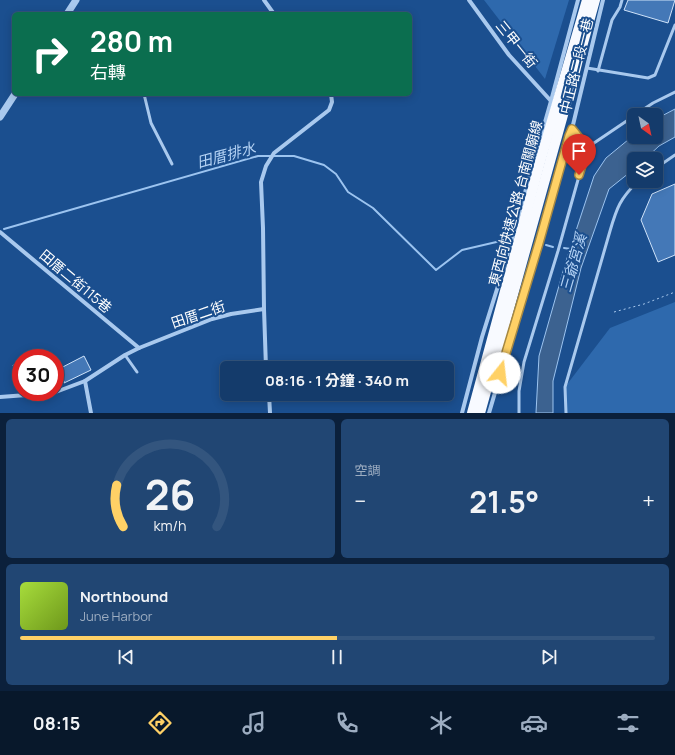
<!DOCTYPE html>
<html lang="zh-TW">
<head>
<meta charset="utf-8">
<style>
  :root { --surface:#143b6b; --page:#214673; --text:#f1f3f6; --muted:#9dadc1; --line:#33557e; --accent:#ffd166 }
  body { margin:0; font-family:Manrope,"Noto Sans TC",sans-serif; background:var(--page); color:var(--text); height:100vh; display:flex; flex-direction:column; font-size:15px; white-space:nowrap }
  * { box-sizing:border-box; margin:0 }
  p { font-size:13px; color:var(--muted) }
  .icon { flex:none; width:22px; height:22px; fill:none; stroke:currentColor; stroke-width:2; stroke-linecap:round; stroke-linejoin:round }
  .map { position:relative; height:413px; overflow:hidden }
  .details { display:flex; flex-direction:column; gap:6px; padding:6px; background:#0b203b; flex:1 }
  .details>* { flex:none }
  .top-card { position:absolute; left:12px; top:12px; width:400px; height:84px; border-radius:6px; box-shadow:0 2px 10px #0003,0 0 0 1px var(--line); background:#0b6e4f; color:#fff; overflow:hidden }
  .needle { width:26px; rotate:147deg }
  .controls { position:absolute; left:627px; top:108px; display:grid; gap:8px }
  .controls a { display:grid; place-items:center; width:36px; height:36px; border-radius:6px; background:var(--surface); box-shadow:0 2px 10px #0003,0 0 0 1px var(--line); font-size:20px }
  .speed { position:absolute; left:12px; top:349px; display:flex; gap:8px; font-size:20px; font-weight:700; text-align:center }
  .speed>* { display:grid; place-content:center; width:52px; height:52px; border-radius:50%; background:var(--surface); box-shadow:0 2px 10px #0003,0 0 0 1px var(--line); line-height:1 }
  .speed .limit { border:6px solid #d22; background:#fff; color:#111 }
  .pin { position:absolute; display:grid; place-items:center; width:34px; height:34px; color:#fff; margin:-41px -17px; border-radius:50% 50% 50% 0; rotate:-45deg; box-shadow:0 0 4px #0007 }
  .pin .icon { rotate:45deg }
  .me { position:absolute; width:44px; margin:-22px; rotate:16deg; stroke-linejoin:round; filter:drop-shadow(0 0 3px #0008) }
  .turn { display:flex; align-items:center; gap:14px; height:84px; padding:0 12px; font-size:18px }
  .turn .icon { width:52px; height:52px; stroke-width:2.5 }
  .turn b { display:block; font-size:28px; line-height:34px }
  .big { font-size:30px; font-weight:700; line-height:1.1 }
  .details .card { flex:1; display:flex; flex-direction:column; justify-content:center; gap:6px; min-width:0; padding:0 14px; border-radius:6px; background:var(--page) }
  .details .dial { align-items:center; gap:0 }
  .dial svg { height:104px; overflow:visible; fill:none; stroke:var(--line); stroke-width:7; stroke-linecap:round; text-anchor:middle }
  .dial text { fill:var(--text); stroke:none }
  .song { display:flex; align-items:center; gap:12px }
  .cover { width:48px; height:48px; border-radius:6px; background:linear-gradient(135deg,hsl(80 70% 55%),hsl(80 70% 35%)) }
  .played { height:4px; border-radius:2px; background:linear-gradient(90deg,var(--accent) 50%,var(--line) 50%) }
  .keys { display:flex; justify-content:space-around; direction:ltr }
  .heat { display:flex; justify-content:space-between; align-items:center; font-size:22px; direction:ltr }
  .details .tiles { flex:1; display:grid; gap:6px; grid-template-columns:1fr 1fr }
  .card:last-child { grid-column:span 2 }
  .trip { position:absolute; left:220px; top:361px; width:234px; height:40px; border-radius:6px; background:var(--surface); box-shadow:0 2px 10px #0003,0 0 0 1px var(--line); font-weight:700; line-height:40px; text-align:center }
  .tabs { display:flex; height:64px; justify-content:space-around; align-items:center; background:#08182b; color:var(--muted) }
  .tabs .icon { width:28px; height:28px }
  .tabs .on { color:var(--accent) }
  .tabs b { font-size:18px; color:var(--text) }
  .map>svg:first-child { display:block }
</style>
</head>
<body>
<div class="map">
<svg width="675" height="413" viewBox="0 0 675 413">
  <rect width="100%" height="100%" fill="#1b4f8f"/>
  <g fill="#2e69ad">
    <polygon points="484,0 569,0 545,79"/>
    <polygon points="675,302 675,413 566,413 565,387 610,328"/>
  </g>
  <polygon fill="#3c6290" stroke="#9cc4f0" points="675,109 675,137 659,146 645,159 634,159 634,169 609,189 581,268 553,381 553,413 536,413 539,356 566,261 594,176 606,158 634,135 634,137 656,137 656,119"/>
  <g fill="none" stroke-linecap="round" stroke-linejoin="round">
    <g stroke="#9cc4f0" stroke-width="2">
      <polyline points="4,229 258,156 294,156 324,165 336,174 348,192 373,208 436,270 462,250 505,240"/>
      <polyline points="546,245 553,247"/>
      <polyline points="564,248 571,249"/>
    </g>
  </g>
  <g fill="#4478b7" stroke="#cfe3fa">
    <polygon points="628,0 675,0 668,23 624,10"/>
    <polygon points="675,184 675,255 658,262 641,220 652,194"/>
    <polygon points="84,356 91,370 64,383 64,381 55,385 55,371"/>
    <polygon points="21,363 21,386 20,386 13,365"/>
  </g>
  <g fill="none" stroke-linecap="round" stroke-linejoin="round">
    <polyline stroke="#a9c9ee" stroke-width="1" stroke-dasharray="2 3" stroke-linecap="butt" points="614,312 644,304 675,292"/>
    <g stroke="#a9c9ee" stroke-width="3">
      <polyline points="587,68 648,78 655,75 675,25"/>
      <polyline points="598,71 612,20 620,7 622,0"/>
      <polyline points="144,94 151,123 172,164"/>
      <polyline points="635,115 653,103 675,92"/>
      <polyline points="572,129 589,150"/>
      <polyline points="656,168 675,155"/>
      <polyline points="125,355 137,372"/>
      <polyline points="519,413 519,391 524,362 558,251 583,162 594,143 634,116"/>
      <path d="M 566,413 L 565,387 L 610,231 C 617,207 620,199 638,181"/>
    </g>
    <g stroke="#a9c9ee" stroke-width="4">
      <polyline points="264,0 274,14"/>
      <polyline points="469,0 509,55 551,101"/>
      <polyline points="0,232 139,348"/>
      <polyline points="266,368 264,309 263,228 261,182 266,166 274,153 329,110 332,102 331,94"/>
      <polyline points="85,381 91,413"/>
      <polyline points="269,394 270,413"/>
      <polyline points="0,397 53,393 85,381 125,355 139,348 212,319 231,314 264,309"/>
      <polyline points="462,413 482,337 503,270 551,101 578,0"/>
      <polyline points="489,413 539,243 569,136 572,129 603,0"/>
    </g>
    <g stroke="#a9c9ee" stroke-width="7">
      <polyline points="67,14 76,0"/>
      <polyline points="0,117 15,94"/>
    </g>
    <g stroke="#f8faff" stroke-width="10">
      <polyline points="472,413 540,162 587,0"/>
      <polyline points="480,413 595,0"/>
    </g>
  </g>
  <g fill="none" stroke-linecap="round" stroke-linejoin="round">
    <g stroke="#a68842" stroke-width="10">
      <polyline id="route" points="500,373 539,243 569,136 572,129 589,150 583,162 579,175"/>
    </g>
    <use href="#route" stroke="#ffd166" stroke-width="7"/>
  </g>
  <g text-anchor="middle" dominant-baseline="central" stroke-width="4" stroke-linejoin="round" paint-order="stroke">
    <g font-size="14" fill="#fff" stroke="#1b4f8f">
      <text transform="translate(517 44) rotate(51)">三甲一街</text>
      <text transform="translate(576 66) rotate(-76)">中正路二段一巷</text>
      <text transform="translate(515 203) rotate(-75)">東西向快速公路 台南關廟線</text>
      <text transform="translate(76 281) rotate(40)">田厝二街115巷</text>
      <text transform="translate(198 314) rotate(-19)">田厝二街</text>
    </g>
    <g font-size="15" font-style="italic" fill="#b5d3f5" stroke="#1b4f8f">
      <text transform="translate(226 155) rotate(-15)">田厝排水</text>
      <text transform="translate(573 263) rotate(-74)">三爺宮溪</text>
    </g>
  </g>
</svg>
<div class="controls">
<a><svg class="needle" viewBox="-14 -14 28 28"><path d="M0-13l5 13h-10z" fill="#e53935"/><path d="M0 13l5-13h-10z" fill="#9dadc1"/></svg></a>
<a><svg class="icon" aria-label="layers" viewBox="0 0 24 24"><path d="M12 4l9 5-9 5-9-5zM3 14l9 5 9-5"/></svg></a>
</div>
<div class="speed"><div class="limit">30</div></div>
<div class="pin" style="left:579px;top:175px;background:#d93025"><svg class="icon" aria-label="arrive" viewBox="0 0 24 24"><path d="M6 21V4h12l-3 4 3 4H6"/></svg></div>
<svg class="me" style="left:500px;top:373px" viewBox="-20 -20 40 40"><circle r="19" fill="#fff"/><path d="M0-13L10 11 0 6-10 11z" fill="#ffd166"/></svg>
<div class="trip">08:16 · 1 分鐘 · 340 m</div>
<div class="top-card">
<div class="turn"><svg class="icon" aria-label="right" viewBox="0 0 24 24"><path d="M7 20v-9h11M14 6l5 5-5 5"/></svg><div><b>280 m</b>右轉</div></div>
</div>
</div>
<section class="details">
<div class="tiles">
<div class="card dial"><svg viewBox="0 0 100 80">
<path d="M14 69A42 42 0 1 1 86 69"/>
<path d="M14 69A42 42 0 0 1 9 37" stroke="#ffd166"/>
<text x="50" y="56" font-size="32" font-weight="700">26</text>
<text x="50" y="72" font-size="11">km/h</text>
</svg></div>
<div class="card"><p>空調</p>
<div class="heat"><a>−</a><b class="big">21.5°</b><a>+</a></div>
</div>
<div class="card">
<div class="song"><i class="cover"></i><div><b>Northbound</b><p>June Harbor</p></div></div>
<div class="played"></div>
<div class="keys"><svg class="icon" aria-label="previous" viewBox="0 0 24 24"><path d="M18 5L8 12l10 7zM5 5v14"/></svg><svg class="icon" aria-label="pause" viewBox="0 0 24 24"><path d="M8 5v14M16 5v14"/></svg><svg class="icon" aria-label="next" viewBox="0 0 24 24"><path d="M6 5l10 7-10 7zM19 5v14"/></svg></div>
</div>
</div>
</section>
<nav class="tabs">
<b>08:15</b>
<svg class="icon on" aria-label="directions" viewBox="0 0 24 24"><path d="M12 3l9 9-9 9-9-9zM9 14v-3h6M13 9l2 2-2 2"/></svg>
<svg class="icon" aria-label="music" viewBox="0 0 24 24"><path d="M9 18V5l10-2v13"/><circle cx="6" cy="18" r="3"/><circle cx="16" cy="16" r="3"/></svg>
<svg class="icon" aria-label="phone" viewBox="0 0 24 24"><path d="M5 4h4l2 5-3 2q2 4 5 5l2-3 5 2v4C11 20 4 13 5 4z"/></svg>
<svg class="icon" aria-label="climate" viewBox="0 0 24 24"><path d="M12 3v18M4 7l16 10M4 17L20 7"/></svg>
<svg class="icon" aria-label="car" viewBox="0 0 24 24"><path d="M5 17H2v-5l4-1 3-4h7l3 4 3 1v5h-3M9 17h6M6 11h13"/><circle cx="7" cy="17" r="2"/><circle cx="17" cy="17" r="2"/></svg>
<svg class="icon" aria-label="filters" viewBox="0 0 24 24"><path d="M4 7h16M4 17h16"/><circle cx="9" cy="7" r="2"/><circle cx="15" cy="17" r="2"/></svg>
</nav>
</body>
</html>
